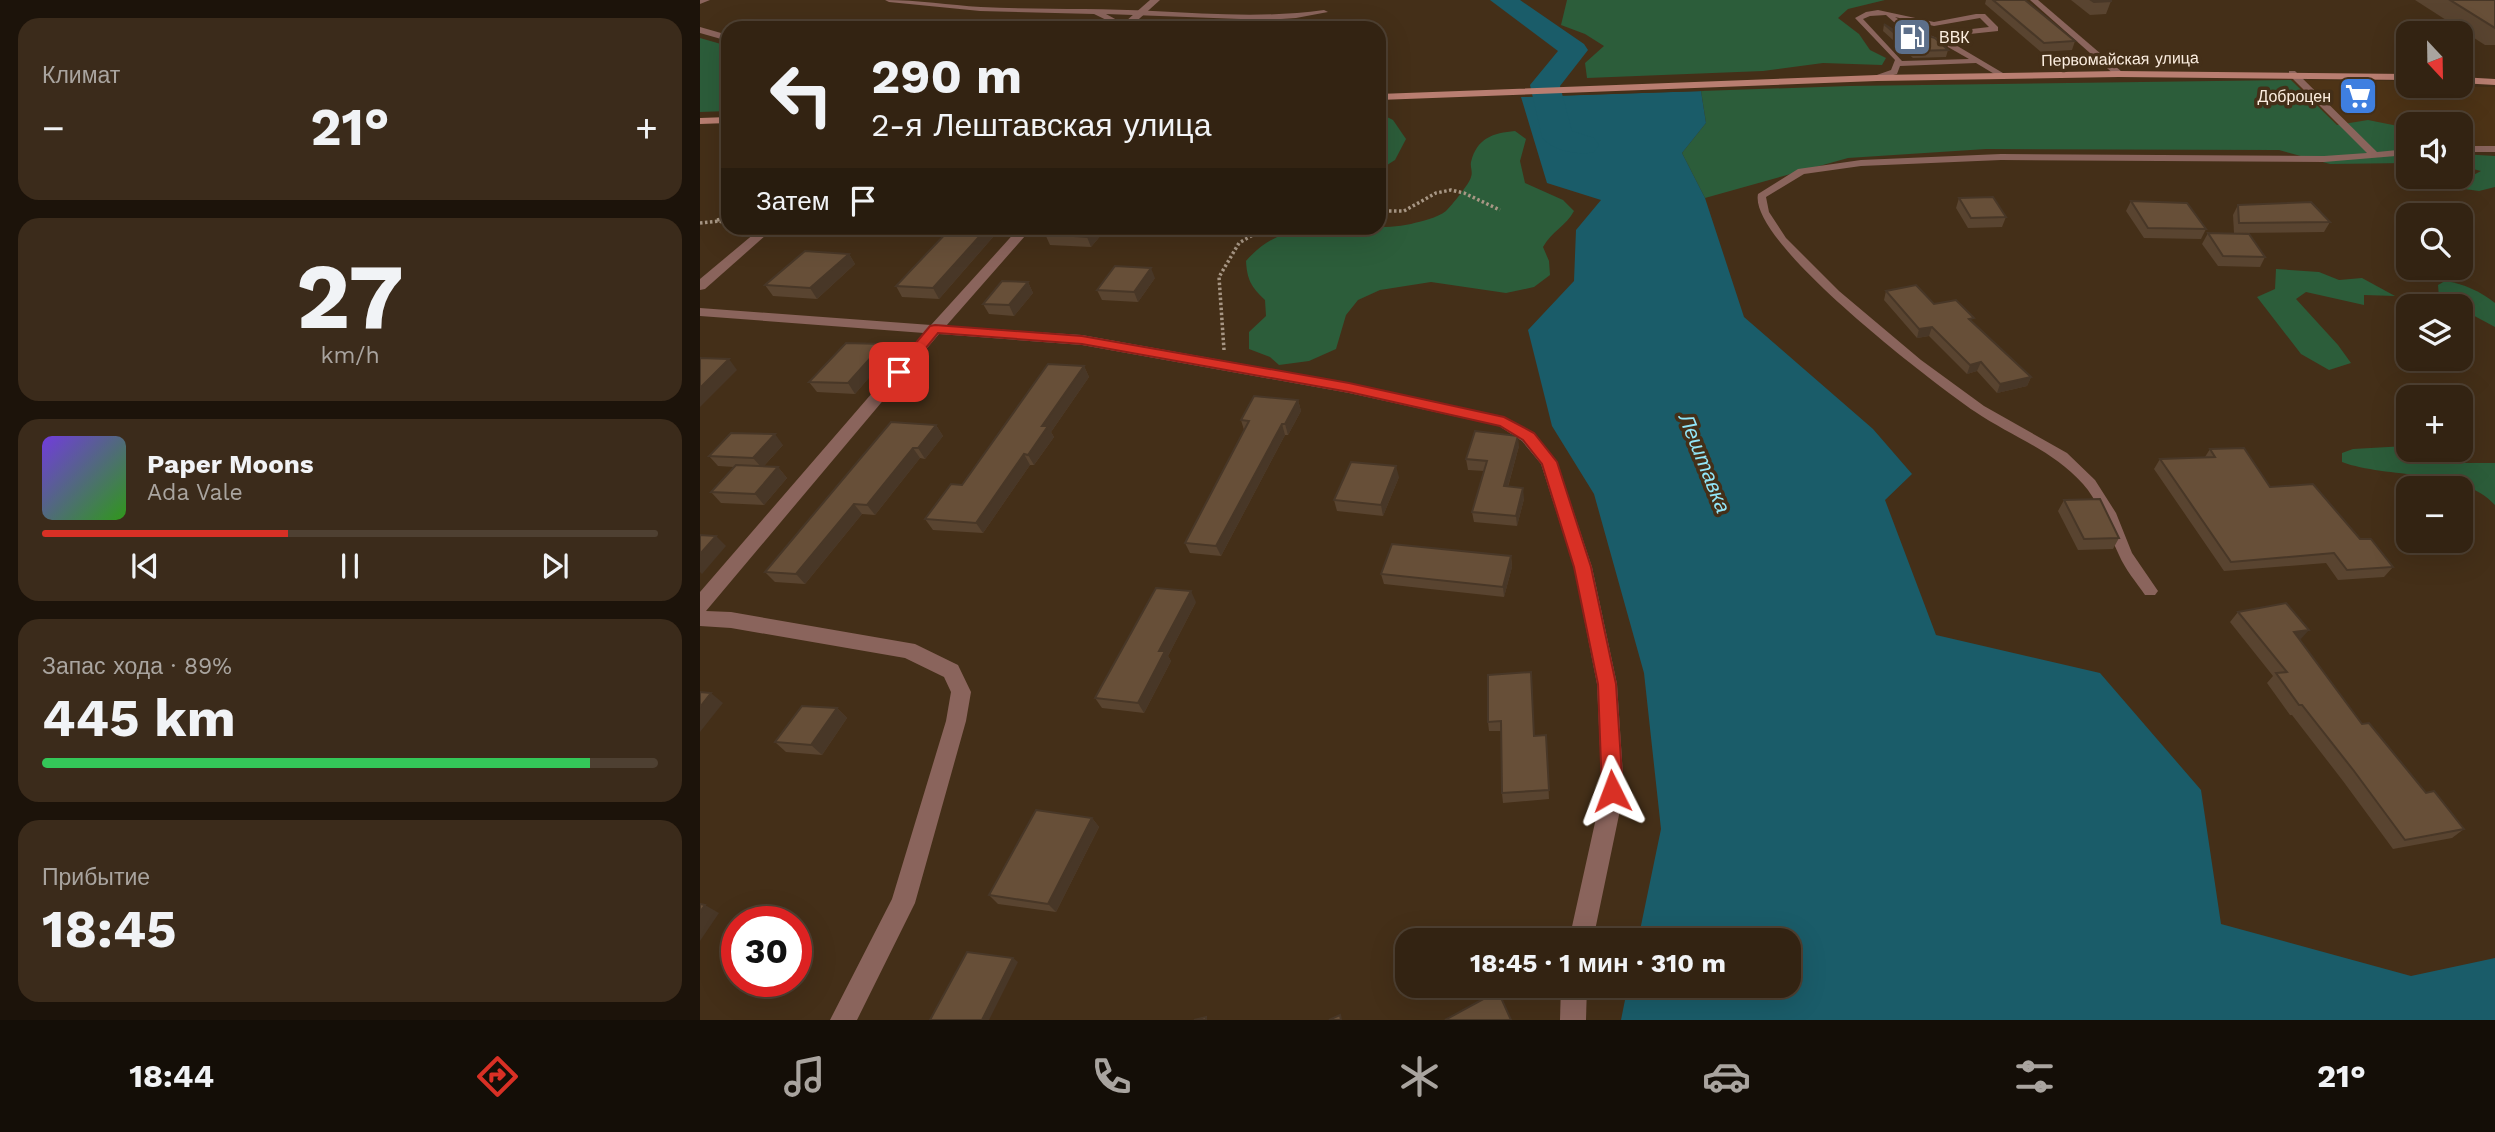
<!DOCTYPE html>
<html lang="ru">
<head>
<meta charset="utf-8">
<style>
  :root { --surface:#332312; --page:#3b2b1b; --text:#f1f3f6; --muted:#a9a49f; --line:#4e4032; --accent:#d93025 }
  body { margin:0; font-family:"Work Sans",sans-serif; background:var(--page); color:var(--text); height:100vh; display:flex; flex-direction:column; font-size:26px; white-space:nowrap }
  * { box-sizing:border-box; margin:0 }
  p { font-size:23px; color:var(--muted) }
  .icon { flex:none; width:38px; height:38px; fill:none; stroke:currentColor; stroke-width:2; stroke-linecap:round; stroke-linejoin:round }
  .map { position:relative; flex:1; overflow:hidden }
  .drawer { display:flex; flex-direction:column; gap:18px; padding:18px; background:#1c130a; width:700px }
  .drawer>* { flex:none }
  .guide { position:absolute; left:21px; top:21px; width:665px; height:214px; border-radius:21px; box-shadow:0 7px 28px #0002,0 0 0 2px var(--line); background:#332312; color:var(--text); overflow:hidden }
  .needle { width:46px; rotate:158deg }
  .buttons { position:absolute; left:1696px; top:21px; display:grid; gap:14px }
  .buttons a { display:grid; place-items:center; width:77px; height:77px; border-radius:14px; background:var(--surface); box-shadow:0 7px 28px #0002,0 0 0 2px var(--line); font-size:35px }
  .speed { position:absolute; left:21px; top:906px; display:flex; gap:14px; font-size:35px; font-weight:700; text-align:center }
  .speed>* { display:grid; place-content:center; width:91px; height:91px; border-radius:50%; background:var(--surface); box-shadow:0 7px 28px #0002,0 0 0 2px var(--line); line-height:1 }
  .speed .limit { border:10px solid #d22; background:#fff; color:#111 }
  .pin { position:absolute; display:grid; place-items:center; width:60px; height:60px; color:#fff; margin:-30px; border-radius:14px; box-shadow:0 4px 10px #0006 }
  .me { position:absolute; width:77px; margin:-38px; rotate:357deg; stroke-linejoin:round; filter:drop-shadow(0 0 5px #0008) }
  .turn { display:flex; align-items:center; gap:24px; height:147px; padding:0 35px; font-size:32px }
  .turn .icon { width:91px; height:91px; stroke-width:2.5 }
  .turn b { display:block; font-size:49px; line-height:60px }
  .then { display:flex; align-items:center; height:66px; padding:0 35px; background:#0003; gap:14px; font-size:26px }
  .big { font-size:52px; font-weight:700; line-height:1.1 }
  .drawer .card { flex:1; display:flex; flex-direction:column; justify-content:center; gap:10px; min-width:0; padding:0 24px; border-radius:21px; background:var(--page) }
  .drawer .dial { align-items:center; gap:0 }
  .dial b { font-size:91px; line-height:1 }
  .song { display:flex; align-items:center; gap:21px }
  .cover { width:84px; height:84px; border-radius:10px; background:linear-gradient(135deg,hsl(260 70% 55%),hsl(110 70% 35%)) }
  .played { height:7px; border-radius:4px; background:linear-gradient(90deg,var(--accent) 40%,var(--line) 40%) }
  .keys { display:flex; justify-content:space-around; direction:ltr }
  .heat { display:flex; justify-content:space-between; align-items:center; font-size:38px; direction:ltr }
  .charge { height:10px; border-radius:5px; background:linear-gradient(90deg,#34c759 89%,var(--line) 0) }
  .trip { position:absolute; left:695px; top:928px; width:406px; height:70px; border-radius:21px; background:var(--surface); box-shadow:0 7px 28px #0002,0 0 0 2px var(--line); font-weight:700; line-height:70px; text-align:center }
  .tab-bar { display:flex; height:112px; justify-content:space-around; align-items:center; background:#140e07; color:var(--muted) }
  .tab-bar .icon { width:49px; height:49px }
  .tab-bar .active { color:var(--accent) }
  .tab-bar b { font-size:32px; color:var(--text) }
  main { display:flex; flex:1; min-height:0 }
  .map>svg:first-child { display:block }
</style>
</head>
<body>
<main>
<section class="drawer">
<div class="card"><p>Климат</p>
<div class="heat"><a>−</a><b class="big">21°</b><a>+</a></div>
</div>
<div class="card dial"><b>27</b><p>km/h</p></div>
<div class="card">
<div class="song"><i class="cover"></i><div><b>Paper Moons</b><p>Ada Vale</p></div></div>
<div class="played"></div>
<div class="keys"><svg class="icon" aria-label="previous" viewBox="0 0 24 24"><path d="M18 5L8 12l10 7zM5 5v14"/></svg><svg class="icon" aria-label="pause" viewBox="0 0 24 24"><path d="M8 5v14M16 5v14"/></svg><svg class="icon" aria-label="next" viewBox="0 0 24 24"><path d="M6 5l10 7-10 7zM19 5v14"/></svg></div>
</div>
<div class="card"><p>Запас хода · 89%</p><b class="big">445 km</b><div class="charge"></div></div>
<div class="card"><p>Прибытие</p><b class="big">18:45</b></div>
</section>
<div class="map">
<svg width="1795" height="1020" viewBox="0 0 1795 1020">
  <rect width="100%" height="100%" fill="#442f18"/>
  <polygon fill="#4d3316" points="1591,80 1707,81 1708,86 1795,87 1795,147 1761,146 1760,124 1708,124 1708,148 1662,150"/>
  <g fill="#2c5d3a">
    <polygon points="867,0 1185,0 1148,9 1138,18 1159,34 1170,50 1186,58 1182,65 1123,63 1063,71 887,78 885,63 904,46 885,34 861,25"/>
    <polygon points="0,38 28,46 28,111 0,112"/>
    <polygon points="1591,80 1637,125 1668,120 1708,128 1708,163 1630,164 1579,150 1286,149 1148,158 1005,198 982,153 1006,123 1001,91 1149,86"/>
    <polygon points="679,113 693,120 706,139 695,160 679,170"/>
    <path d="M 815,131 L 826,139 L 820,161 L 825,183 L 863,200 L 874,211 C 866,226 852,231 843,247 L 849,261 L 850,275 L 834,287 L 806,293 L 731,282 L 680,290 L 658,300 L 646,315 L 636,349 L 609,361 L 579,365 L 570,357 L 549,349 L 549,332 L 566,316 L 565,300 C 551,287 547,279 546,261 C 592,208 652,236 711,224 C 722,221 737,218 746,211 C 751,206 770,183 771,177 C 773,172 770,167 771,162 C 777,138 793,133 815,131 Z"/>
    <polygon points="1761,154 1795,156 1795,187 1779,191 1742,186 1760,182 1781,171 1761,166"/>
    <polygon points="1576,269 1619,272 1639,280 1662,278 1695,296 1664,295 1664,305 1606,292 1596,299 1638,345 1651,363 1629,370 1601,354 1557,297 1575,289"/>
    <path d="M 1745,281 C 1764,284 1780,291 1795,303 L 1795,327 L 1739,297 L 1738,285 Z"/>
    <path d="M 1706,446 L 1708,450 L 1716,450 L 1754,463 L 1795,463 L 1795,505 C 1762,468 1687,479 1642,462 L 1642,453 L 1653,449 Z"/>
  </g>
  <polygon fill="#1a5c69" points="1001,91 1006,123 982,153 1005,198 1044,317 1173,429 1212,474 1185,500 1236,635 1400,673 1501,790 1521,924 1711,976 1795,958 1795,1020 921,1020 928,985 1088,985 1088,940 938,940 961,829 944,673 894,494 852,426 828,330 874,281 876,230 901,200 847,183 821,97"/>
  <polygon fill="#442f18" points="1001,88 1004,91 818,97 821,94"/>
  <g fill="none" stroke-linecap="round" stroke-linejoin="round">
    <path fill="#1a5c69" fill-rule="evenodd" d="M 790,0 L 820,0 L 884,44 L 888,50 L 860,86 L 872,131 L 894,138 L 899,145 L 894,152 C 879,156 852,151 842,137 L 830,85 L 858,51 Z"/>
    <polyline stroke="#a89785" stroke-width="2.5" stroke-dasharray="2 2" stroke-linecap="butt" points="235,28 244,22"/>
    <g stroke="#a89785" stroke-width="3.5" stroke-dasharray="2.5 2.5" stroke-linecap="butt">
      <polyline points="679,211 704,211 736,193 751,190 764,193 800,210"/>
      <polyline points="17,220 28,218"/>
      <polyline points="0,223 20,221 28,225"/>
      <polyline points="524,350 519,277 539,243 565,228"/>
    </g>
    <g fill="#8a645c" fill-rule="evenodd">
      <polygon points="0,0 10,0 0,4"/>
      <path d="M 185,0 C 218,0 249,5 281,7 C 339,10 396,8 453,11 C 511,14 567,18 624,10 L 628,12 L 596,18 L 567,20 L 406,14 L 428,26 L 423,28 L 394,14 L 280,11 L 189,2 Z"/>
      <polygon points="1330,0 1338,0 1422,72 1422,76 1416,76"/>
      <path d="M 1178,10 L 1234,22 L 1276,14 L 1285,14 L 1298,27 L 1298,31 L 1251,36 L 1254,44 L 1308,76 L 1301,78 L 1276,63 L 1200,66 L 1197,74 L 1174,80 L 1174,76 L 1191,70 L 1195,60 L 1155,18 L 1166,12 ZM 1186,15 L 1204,31 L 1236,43 L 1239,43 L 1239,39 L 1210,27 L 1195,17 L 1234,26 L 1280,18 L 1289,27 L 1246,32 L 1242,34 L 1248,47 L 1269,59 L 1202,61 L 1163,19 L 1170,16 Z"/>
      <path d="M 1589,71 L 1595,71 L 1677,152 L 1708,149 L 1708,155 L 1624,162 L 1301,160 L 1161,166 L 1104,174 L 1066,197 L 1069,212 L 1086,238 L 1139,291 L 1221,360 L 1284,406 L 1367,453 L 1395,480 L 1416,513 L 1432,553 L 1458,591 L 1455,595 L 1445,595 C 1436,582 1425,569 1419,555 C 1407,531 1401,504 1383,484 C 1351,449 1312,437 1274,411 C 1232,382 1048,242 1058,194 L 1098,169 L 1161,160 L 1301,154 L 1624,156 L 1667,153 L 1589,75 Z"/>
      <rect x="1760" y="146" width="35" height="6"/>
    </g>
    <g fill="#8a645c" fill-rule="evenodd">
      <polygon points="450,0 460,0 429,28 418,28"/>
      <polygon points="0,27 28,35 28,41 0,33"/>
      <polygon points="61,228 74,228 5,289 0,290 0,279"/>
      <polygon points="319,228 332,228 246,326 382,335 649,383 804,417 834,433 857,462 892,567 917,684 924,791 893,940 869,940 902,791 897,684 874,567 841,464 822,441 799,426 649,393 382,345 239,334 6,611 31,612 215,644 258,665 271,692 266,721 215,903 157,1020 130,1020 192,899 246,721 251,692 244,677 205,658 31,628 0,626 0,592 224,333 0,316 0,308 231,325"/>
      <polygon points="861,985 887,985 886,1020 860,1020"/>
    </g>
    <g fill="#b97e71" fill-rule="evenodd">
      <polygon points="1419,71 1708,74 1708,80 1419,77 1177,81 679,100 679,94 1177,75"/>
      <polygon points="1760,77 1795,79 1795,85 1760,83"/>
      <polygon points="28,117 28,123 0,124 0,118"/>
    </g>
  </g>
  <g fill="#594430">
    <polygon points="1286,0 1325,0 1375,41 1372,50 1341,52 1285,4"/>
    <polygon points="1371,0 1411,0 1411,1 1406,14 1390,15"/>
    <polygon points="1715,0 1795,0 1795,45 1785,45"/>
    <polygon points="1184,24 1200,34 1248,50 1246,57 1213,58 1183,31"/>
    <polygon points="1259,198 1306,217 1302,227 1268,228 1256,208"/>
    <polygon points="1431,201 1506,229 1501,239 1444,238 1426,211"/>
    <polygon points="1538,205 1630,222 1624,232 1534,233 1533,215"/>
    <polygon points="288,228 293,237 239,299 202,297 196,286"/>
    <polygon points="351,228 407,228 391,247 350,245 345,234"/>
    <polygon points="1508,233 1565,257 1560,267 1518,266 1502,244"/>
    <polygon points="149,254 155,264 117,299 73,296 65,285"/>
    <polygon points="455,278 438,302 402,300 397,290"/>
    <polygon points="328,282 333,293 314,316 289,314 283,304"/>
    <polygon points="1186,291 1234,304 1272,323 1331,377 1327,386 1297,393 1277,371 1267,374 1229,336 1217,338 1184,300"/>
    <polygon points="183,344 189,354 155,394 117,392 109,382"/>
    <polygon points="384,366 389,377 351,432 354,437 334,465 330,465 283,533 233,530 225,519 262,485"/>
    <polygon points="598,400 601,411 588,435 585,435 521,556 490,553 485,543 544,430 541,420"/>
    <polygon points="236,425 243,436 225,459 220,458 175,515 162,514 105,584 75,582 65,572"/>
    <polygon points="83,445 64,466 78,467 87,478 64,505 21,503 11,492 34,467 18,466 9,456"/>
    <polygon points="819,446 808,487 824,499 817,526 774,522 772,512 784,471 768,470 766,459"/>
    <polygon points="1510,449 1570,487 1660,539 1693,567 1684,577 1638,580 1626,563 1524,571 1454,469 1460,459 1505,457"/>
    <polygon points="699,477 683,516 637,511 634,500"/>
    <polygon points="1364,500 1419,538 1413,549 1378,550 1358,511"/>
    <polygon points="811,556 812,567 804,597 684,584 681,574"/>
    <polygon points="496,602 468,656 471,661 444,713 402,708 395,698"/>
    <polygon points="1538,612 1600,640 1662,724 1726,793 1764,829 1752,838 1693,849 1643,781 1592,715 1590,715 1567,683 1573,676 1530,622"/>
    <polygon points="832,682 834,736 846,735 849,799 803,803 802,793 801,731 789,731 788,722"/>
    <polygon points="137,708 147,718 122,755 86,752 75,742"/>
    <polygon points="392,818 399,827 356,912 298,904 289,895"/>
  </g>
  <g fill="#483727">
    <polygon points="288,228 293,237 239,299 233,288"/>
    <polygon points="394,228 407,228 391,247 387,237"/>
    <polygon points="149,254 155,264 117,299 110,288"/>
    <polygon points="451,268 455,278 438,302 434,292"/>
    <polygon points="328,282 333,293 314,316 309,305"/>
    <polygon points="1232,327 1229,336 1217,338 1219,329"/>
    <polygon points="183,344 189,354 155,394 148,383"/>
    <polygon points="29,359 37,370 0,407 0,388"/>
    <polygon points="1281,362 1277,371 1267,374 1270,365"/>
    <polygon points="384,366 389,377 351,432 354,437 334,465 328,455 342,426"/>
    <polygon points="1331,377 1327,386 1297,393 1300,384"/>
    <polygon points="598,400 601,411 588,435 585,424"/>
    <polygon points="582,424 585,435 521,556 516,546"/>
    <polygon points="236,425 243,436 225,459 218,448"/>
    <polygon points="75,434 83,445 62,468 53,458"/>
    <polygon points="818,436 819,446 805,497 804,486"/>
    <polygon points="213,448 220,458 175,515 167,505"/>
    <polygon points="324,454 330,465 283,533 276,523"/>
    <polygon points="696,466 699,477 683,516 681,505"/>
    <polygon points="78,467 87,478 64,505 55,494"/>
    <polygon points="823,488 824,499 817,526 816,516"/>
    <polygon points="154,504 162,514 105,584 96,574"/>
    <polygon points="16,536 26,546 2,574 0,572 0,554"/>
    <polygon points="811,556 812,567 804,597 803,587"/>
    <polygon points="491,591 496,602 468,656 471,661 444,713 438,703 459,651"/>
    <polygon points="1609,630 1600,640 1594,632"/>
    <polygon points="11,693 23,703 0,732 0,707"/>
    <polygon points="137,708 147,718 122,755 111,745"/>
    <polygon points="392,818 399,827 356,912 348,904"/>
    <polygon points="5,905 19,913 0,941 0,912"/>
    <polygon points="313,958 318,962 289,1020 282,1020"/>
  </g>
  <g fill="#674f38" stroke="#483727" stroke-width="2">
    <polygon points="1293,0 1325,0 1375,41 1344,43"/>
    <polygon points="1391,0 1411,0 1411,1 1394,2"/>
    <polygon points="1750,0 1795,0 1795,28"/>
    <polygon points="1184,24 1200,34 1222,34 1235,38 1248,50 1215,51"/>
    <polygon points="1293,197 1306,217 1271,218 1259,198"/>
    <polygon points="1431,201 1487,203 1506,229 1448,228"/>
    <polygon points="1611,202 1630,222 1539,223 1538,205"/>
    <polygon points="251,228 287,228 233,288 196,286"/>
    <polygon points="351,228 394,228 387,237 345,234"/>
    <polygon points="1508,233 1549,234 1565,257 1523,256"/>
    <polygon points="105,251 149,254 110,288 65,285"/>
    <polygon points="415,266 451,268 434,292 397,290"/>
    <polygon points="302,281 328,282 309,305 283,304"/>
    <polygon points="1216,285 1234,304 1256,300 1274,318 1269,319 1331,377 1300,384 1281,362 1270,365 1232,327 1219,329 1186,291"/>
    <polygon points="146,343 183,344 148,383 109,382"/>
    <polygon points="0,358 29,359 0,388"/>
    <polygon points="348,364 384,366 342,426 348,426 328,455 324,454 276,523 225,519 251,484 262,485"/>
    <polygon points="554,396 598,400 585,424 582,424 516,546 485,543 549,421 541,420"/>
    <polygon points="191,422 236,425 218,448 213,448 167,505 154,504 96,574 65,572"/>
    <polygon points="775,431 818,436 804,486 823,488 816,516 772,512 787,461 766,459"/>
    <polygon points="31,433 75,434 53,458 9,456"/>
    <polygon points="1544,448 1570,487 1613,484 1660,539 1671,539 1693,567 1647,570 1634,553 1531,562 1460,459 1515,457 1510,449"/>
    <polygon points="651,462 696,466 681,505 634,500"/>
    <polygon points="36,465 78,467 55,494 11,492"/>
    <polygon points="1400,499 1419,538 1384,539 1364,500"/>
    <polygon points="0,535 16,536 0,554"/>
    <polygon points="692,544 811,556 803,587 681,574"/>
    <polygon points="456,588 491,591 459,651 465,651 438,703 395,698"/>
    <polygon points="1586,603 1609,630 1594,632 1662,724 1669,723 1726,793 1734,791 1764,829 1705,840 1654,771 1602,705 1599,705 1576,673 1587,672 1538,612"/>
    <polygon points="831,672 834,736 846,735 849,790 802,793 801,721 788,722 788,675"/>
    <polygon points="0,692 11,693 0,707"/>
    <polygon points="102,706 137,708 111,745 75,742"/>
    <polygon points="336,810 392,818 348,904 289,895"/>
    <polygon points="0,904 5,905 0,912"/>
    <polygon points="267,952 313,958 282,1020 230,1020"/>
    <polygon points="798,991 811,1020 745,1020"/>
    <polygon points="640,1015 641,1020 629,1020"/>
    <polygon points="506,1017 506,1020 494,1020"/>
  </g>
  <polygon fill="#d93025" stroke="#8d1f18" stroke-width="2" points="235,325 382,336 649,383 804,417 834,433 857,462 891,567 916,684 923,791 920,798 912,800 905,798 902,791 898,684 874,567 842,464 823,440 800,426 649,392 382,344 238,333 204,375 194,375 194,369 230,326"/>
  <defs>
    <g id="fuel-square" transform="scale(2.0125)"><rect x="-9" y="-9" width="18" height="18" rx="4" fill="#5c6f8a" stroke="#442f18"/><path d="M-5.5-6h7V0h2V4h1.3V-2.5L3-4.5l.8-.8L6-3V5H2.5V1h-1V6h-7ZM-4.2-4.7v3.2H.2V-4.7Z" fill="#fff"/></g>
    <g id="supermarket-square" transform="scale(2.0125)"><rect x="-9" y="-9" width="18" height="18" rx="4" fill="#3f7fe0" stroke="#442f18"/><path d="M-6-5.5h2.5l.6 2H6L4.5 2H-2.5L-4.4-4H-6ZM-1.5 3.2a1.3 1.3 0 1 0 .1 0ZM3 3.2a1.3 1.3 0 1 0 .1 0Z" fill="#fff"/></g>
  </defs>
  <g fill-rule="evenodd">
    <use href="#fuel-square" x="1212" y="37"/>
    <use href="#supermarket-square" x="1658" y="96"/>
  </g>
  <g text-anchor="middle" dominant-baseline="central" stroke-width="7" stroke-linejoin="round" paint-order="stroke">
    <g font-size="16" fill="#fceee0" stroke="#442f18" text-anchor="start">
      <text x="1239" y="37">ВВК</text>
      <text x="1631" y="96" text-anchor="end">Доброцен</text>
    </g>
    <g font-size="16" fill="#fceee0" stroke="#442f18">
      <text transform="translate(1420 59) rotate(-1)">Первомайская улица</text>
    </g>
    <g font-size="21" font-style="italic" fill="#92e6f9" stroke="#442f18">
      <text transform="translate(1005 463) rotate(68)">Лештавка</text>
    </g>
  </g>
</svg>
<div class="buttons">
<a><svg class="needle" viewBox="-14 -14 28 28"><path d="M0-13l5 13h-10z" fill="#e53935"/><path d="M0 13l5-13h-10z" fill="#a9a49f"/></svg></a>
<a><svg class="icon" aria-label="sound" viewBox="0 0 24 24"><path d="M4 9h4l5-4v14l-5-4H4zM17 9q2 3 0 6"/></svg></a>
<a><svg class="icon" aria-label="search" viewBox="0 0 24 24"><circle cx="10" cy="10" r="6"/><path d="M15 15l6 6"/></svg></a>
<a><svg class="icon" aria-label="layers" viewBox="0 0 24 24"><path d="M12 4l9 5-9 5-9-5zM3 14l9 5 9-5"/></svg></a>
<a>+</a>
<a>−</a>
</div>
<div class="speed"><div class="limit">30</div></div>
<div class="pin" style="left:199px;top:372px;background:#d93025"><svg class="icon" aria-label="arrive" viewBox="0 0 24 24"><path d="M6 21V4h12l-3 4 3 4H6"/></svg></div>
<svg class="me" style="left:912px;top:791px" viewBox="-20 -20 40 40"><path d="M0-17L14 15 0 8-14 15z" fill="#d93025" stroke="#fff" stroke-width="4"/></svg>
<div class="trip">18:45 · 1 мин · 310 m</div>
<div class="guide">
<div class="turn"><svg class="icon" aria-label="left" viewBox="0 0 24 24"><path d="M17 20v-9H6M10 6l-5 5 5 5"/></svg><div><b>290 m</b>2-я Лештавская улица</div></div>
<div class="then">Затем<svg class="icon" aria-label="arrive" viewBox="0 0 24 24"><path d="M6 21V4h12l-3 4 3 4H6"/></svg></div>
</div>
</div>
</main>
<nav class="tab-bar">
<b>18:44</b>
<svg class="icon active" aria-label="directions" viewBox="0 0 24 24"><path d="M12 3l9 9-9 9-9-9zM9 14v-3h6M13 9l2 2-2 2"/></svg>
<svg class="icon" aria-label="music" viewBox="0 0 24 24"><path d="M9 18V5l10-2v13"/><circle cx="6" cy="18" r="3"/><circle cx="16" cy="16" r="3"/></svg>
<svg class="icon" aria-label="phone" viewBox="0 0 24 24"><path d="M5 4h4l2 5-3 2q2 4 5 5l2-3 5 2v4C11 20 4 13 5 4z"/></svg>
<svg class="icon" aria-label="climate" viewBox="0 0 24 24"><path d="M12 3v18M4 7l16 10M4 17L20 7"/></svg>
<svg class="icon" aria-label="car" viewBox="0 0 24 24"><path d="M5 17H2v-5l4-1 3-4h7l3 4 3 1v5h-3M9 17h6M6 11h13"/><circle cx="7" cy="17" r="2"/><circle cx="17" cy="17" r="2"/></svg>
<svg class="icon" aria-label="filters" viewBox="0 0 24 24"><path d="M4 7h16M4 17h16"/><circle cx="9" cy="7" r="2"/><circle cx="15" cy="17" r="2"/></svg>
<b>21°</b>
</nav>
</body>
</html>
